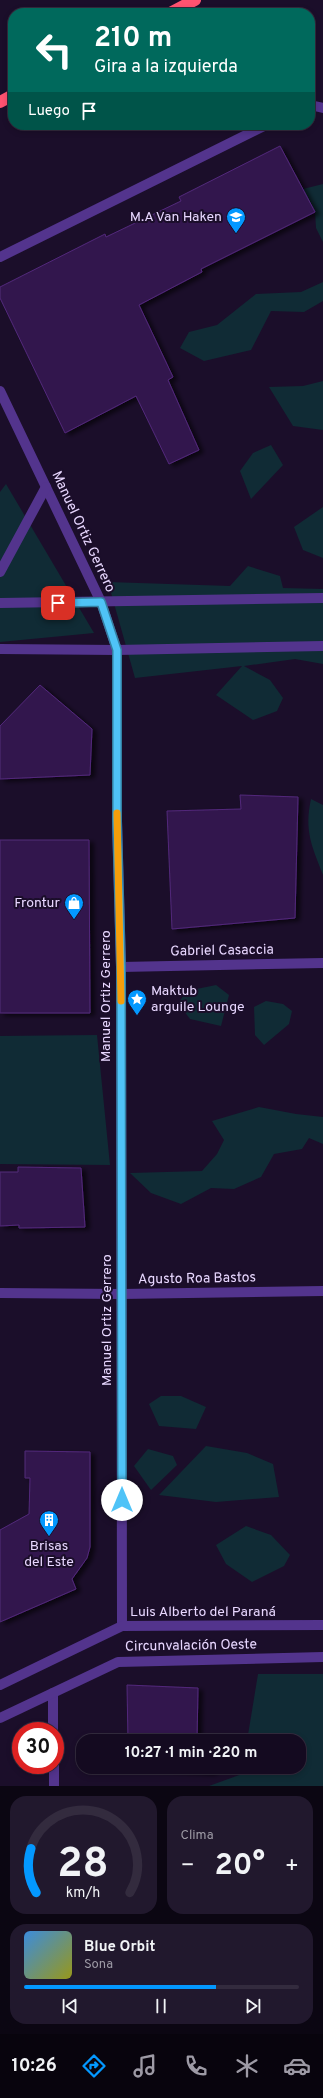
<!DOCTYPE html>
<html lang="es">
<head>
<meta charset="utf-8">
<style>
  :root { --surface:#140a20; --page:#21182d; --text:#f1f3f6; --muted:#9d9aa5; --line:#332b3e; --accent:#0398ff }
  body { margin:0; font-family:Overpass,sans-serif; background:var(--page); color:var(--text); height:100vh; display:flex; flex-direction:column; font-size:15px; white-space:nowrap }
  * { box-sizing:border-box; margin:0 }
  p { font-size:13px; color:var(--muted) }
  .icon { flex:none; width:22px; height:22px; fill:none; stroke:currentColor; stroke-width:2; stroke-linecap:round; stroke-linejoin:round }
  .map { position:relative; height:1786px; overflow:hidden }
  .panel { display:flex; flex-direction:column; gap:10px; padding:10px; background:#0b0612; flex:1 }
  .panel>* { flex:none }
  .guide { position:absolute; left:8px; top:8px; width:307px; height:122px; border-radius:16px; box-shadow:0 2px 6px #0003,0 0 0 1px var(--line); background:#00695c; color:#fff; overflow:hidden }
  .speed { position:absolute; left:12px; top:1722px; display:flex; gap:8px; font-size:20px; font-weight:700; text-align:center }
  .speed>* { display:grid; place-content:center; width:52px; height:52px; border-radius:50%; background:var(--surface); box-shadow:0 2px 6px #0003,0 0 0 1px var(--line); line-height:1 }
  .speed .limit { border:6px solid #d22; background:#fff; color:#111 }
  .pin { position:absolute; display:grid; place-items:center; width:34px; height:34px; color:#fff; margin:-17px; border-radius:8px; box-shadow:0 2px 6px #0006 }
  .me { position:absolute; width:44px; margin:-22px; rotate:0deg; stroke-linejoin:round; filter:drop-shadow(0 0 3px #0008) }
  .turn { display:flex; align-items:center; gap:14px; height:84px; padding:0 20px; font-size:18px }
  .turn .icon { width:52px; height:52px; stroke-width:2.5 }
  .turn b { display:block; font-size:28px; line-height:34px }
  .then { display:flex; align-items:center; height:38px; padding:0 20px; background:#0003; gap:8px; font-size:15px }
  .big { font-size:30px; font-weight:700; line-height:1.1 }
  .panel .tile { flex:1; display:flex; flex-direction:column; justify-content:center; gap:6px; min-width:0; padding:0 14px; border-radius:16px; background:var(--page) }
  .panel .dial { align-items:center; gap:0 }
  .dial svg { height:104px; overflow:visible; fill:none; stroke:var(--line); stroke-width:7; stroke-linecap:round; text-anchor:middle }
  .dial text { fill:var(--text); stroke:none }
  .song { display:flex; align-items:center; gap:12px }
  .cover { width:48px; height:48px; border-radius:6px; background:linear-gradient(135deg,hsl(210 70% 55%),hsl(60 70% 35%)) }
  .played { height:4px; border-radius:2px; background:linear-gradient(90deg,var(--accent) 70%,var(--line) 70%) }
  .keys { display:flex; justify-content:space-around; direction:ltr }
  .heat { display:flex; justify-content:space-between; align-items:center; font-size:22px; direction:ltr }
  .panel .tiles { flex:1; display:grid; gap:10px; grid-template-columns:1fr 1fr }
  .tile:last-child { grid-column:span 2 }
  .trip { position:absolute; left:76px; top:1734px; width:230px; height:40px; border-radius:16px; background:var(--surface); box-shadow:0 2px 6px #0003,0 0 0 1px var(--line); font-weight:700; line-height:40px; text-align:center }
  .tab-bar { display:flex; height:64px; justify-content:space-around; align-items:center; background:#08040d; color:var(--muted) }
  .tab-bar .icon { width:28px; height:28px }
  .tab-bar .on { color:var(--accent) }
  .tab-bar b { font-size:18px; color:var(--text) }
  .map>svg:first-child { display:block }
</style>
</head>
<body>
<div class="map">
<svg width="323" height="1786" viewBox="0 0 323 1786">
  <defs>
    <filter id="shadow"><feDropShadow dx="4.5" dy="2.5" stdDeviation="2" flood-color="#0009"/></filter>
  </defs>
  <rect width="100%" height="100%" fill="#1b0e2a"/>
  <g fill="#102b35">
    <polygon points="323,184 323,242 316,228 315,211 303,189"/>
    <polygon points="323,282 323,301 304,312 271,311 251,350 204,361 180,348 189,332 217,325 256,294 301,292"/>
    <polygon points="323,381 323,430 293,426 269,387 303,386"/>
    <polygon points="271,445 283,465 251,499 240,471 253,453"/>
    <polygon points="6,484 94,633 0,642 0,492"/>
    <polygon points="323,507 323,558 303,550 294,527"/>
    <polygon points="248,566 280,576 283,588 323,589 323,664 295,659 244,666 270,680 283,698 277,711 253,720 216,695 242,666 135,678 108,582 230,586"/>
    <path d="M 311,799 L 323,805 L 323,875 C 312,846 304,831 311,799 Z"/>
    <polygon points="216,985 229,995 221,1026 190,1019 178,1003 187,991"/>
    <polygon points="266,1001 283,1004 292,1011 289,1024 264,1045 255,1035 254,1007"/>
    <polygon points="97,1035 110,1165 0,1164 0,1036"/>
    <polygon points="259,1107 296,1114 323,1117 323,1144 309,1138 302,1149 274,1154 261,1177 234,1189 211,1188 181,1204 151,1193 130,1173 202,1171 217,1154 224,1140 212,1121"/>
    <polygon points="161,1396 181,1396 206,1407 196,1429 159,1426 149,1404"/>
    <polygon points="206,1446 247,1453 273,1464 279,1497 216,1502 159,1495"/>
    <polygon points="148,1449 173,1456 177,1465 151,1490 134,1466"/>
    <polygon points="246,1526 271,1535 290,1555 284,1566 252,1582 226,1564 216,1545"/>
    <polygon points="258,1674 323,1674 323,1786 209,1786 242,1774 243,1767 299,1767 299,1741 247,1741"/>
  </g>
  <g fill="#33184d" stroke="#52287b" filter="url(#shadow)">
    <polygon points="280,146 315,212 201,269 202,272 139,305 173,377 168,380 199,450 169,464 136,396 65,433 0,298 0,287 105,234 106,237 181,201 179,197"/>
    <polygon points="40,685 92,729 90,775 0,779 0,726"/>
    <polygon points="240,795 298,797 295,918 172,929 167,811 241,809"/>
    <polygon points="0,840 89,840 90,1013 0,1013"/>
    <polygon points="18,1167 81,1168 85,1227 19,1228 19,1225 0,1226 0,1172 18,1172"/>
    <polygon points="25,1451 90,1452 90,1547 87,1558 72,1579 76,1589 0,1622 0,1530 29,1514 30,1478 25,1478"/>
    <polygon points="127,1685 198,1688 197,1740 212,1739 212,1741 128,1741"/>
    <polygon points="139,1767 212,1767 212,1772"/>
  </g>
  <g fill="none" stroke-linecap="round" stroke-linejoin="round">
    <g stroke="#53348d" stroke-width="10">
      <polyline points="310,105 323,108"/>
      <polyline points="0,257 266,125"/>
      <polyline points="0,391 101,602 117,650 117,821 121,967 122,1626"/>
      <polyline points="0,572 46,487"/>
      <polyline points="0,603 323,598"/>
      <polyline points="0,649 117,650 323,646"/>
      <polyline points="121,967 323,963"/>
      <polyline points="0,1293 121,1294 323,1291"/>
      <polyline points="0,1685 122,1626 323,1625"/>
      <polyline points="53,1693 53,1731"/>
      <polyline points="0,1718 118,1662 323,1657"/>
      <polyline points="54,1765 54,1786"/>
    </g>
    <g stroke="#ff5270" stroke-width="12">
      <polyline points="170,13 195,0"/>
      <polyline points="0,102 13,95"/>
    </g>
  </g>
  <g fill="none" stroke-linecap="round" stroke-linejoin="round">
    <g stroke="#337fa1" stroke-width="10">
      <polyline id="route" points="58,603 101,602 117,650 117,821 121,967 122,1500"/>
    </g>
    <use href="#route" stroke="#4fc3f7" stroke-width="7"/>
    <polyline stroke="#f59e0b" stroke-width="7" points="117,813 121,1001"/>
  </g>
  <defs>
    <g id="school-pin" transform="scale(1)"><path d="M0 17L-7.5 6A9.5 9.5 0 1 1 7.5 6Z" fill="#0398ff" stroke="#1b0e2a"/><path d="M0-5L7-2L0 1L-7-2ZM-4 1L0 2.5L4 1V4Q0 6-4 4Z" fill="#fff"/></g>
    <g id="shop-pin" transform="scale(1)"><path d="M0 17L-7.5 6A9.5 9.5 0 1 1 7.5 6Z" fill="#0398ff" stroke="#1b0e2a"/><path d="M-5-2.5h2.3a2.7 3.5 0 0 1 5.4 0H5L5.5 6h-11ZM-1.5-2.5h3a1.5 2.3 0 0 0-3 0Z" fill="#fff"/></g>
    <g id="sight-pin" transform="scale(1)"><path d="M0 17L-7.5 6A9.5 9.5 0 1 1 7.5 6Z" fill="#0398ff" stroke="#1b0e2a"/><path d="M0-6L1.8-2.2L6-1.7L2.9 1.2L3.7 5.4L0 3.3L-3.7 5.4L-2.9 1.2L-6-1.7L-1.8-2.2Z" fill="#fff"/></g>
    <g id="building-pin" transform="scale(1)"><path d="M0 17L-7.5 6A9.5 9.5 0 1 1 7.5 6Z" fill="#0398ff" stroke="#1b0e2a"/><path d="M-4-6H4V6H1V3H-1V6H-4ZM-2.5-4.3h1.7v1.8h-1.7ZM.8-4.3h1.7v1.8H.8ZM-2.5-1h1.7V.8h-1.7ZM.8-1h1.7V.8H.8Z" fill="#fff"/></g>
  </defs>
  <g fill-rule="evenodd">
    <use href="#school-pin" x="236" y="217"/>
    <use href="#shop-pin" x="74" y="903"/>
    <use href="#sight-pin" x="137" y="999"/>
    <use href="#building-pin" x="49" y="1520"/>
  </g>
  <g text-anchor="middle" dominant-baseline="central" stroke-width="4" stroke-linejoin="round" paint-order="stroke">
    <g font-size="14" fill="#e8d7ff" stroke="#1b0e2a" text-anchor="end">
      <text x="222" y="217">M.A Van Haken</text>
      <text x="60" y="903">Frontur</text>
      <text x="151" y="991" text-anchor="start">Maktub<tspan x="151" dy="16">arguile Lounge</tspan></text>
      <text x="49" y="1546" text-anchor="middle">Brisas<tspan x="49" dy="16">del Este</tspan></text>
    </g>
    <g font-size="14" fill="#e8d7ff" stroke="#1b0e2a">
      <text transform="translate(83 532) rotate(65)">Manuel Ortiz Gerrero</text>
      <text transform="translate(222 951) rotate(-1)">Gabriel Casaccia</text>
      <text transform="translate(106 996) rotate(-90)">Manuel Ortiz Gerrero</text>
      <text transform="translate(197 1279) rotate(-1)">Agusto Roa Bastos</text>
      <text transform="translate(107 1320) rotate(-90)">Manuel Ortiz Gerrero</text>
      <text x="203" y="1612">Luis Alberto del Paraná</text>
      <text transform="translate(191 1646) rotate(-1)">Circunvalación Oeste</text>
    </g>
  </g>
</svg>
<div class="speed"><div class="limit">30</div></div>
<div class="pin" style="left:58px;top:603px;background:#d93025"><svg class="icon" aria-label="arrive" viewBox="0 0 24 24"><path d="M6 21V4h12l-3 4 3 4H6"/></svg></div>
<svg class="me" style="left:122px;top:1500px" viewBox="-20 -20 40 40"><circle r="19" fill="#fff"/><path d="M0-13L10 11 0 6-10 11z" fill="#4fc3f7"/></svg>
<div class="trip">10:27 · 1 min · 220 m</div>
<div class="guide">
<div class="turn"><svg class="icon" aria-label="left" viewBox="0 0 24 24"><path d="M17 20v-9H6M10 6l-5 5 5 5"/></svg><div><b>210 m</b>Gira a la izquierda</div></div>
<div class="then">Luego<svg class="icon" aria-label="arrive" viewBox="0 0 24 24"><path d="M6 21V4h12l-3 4 3 4H6"/></svg></div>
</div>
</div>
<section class="panel">
<div class="tiles">
<div class="tile dial"><svg viewBox="0 0 100 80">
<path d="M14 69A42 42 0 1 1 86 69"/>
<path d="M14 69A42 42 0 0 1 10 35" stroke="#0398ff"/>
<text x="50" y="56" font-size="32" font-weight="700">28</text>
<text x="50" y="72" font-size="11">km/h</text>
</svg></div>
<div class="tile"><p>Clima</p>
<div class="heat"><a>−</a><b class="big">20°</b><a>+</a></div>
</div>
<div class="tile">
<div class="song"><i class="cover"></i><div><b>Blue Orbit</b><p>Sona</p></div></div>
<div class="played"></div>
<div class="keys"><svg class="icon" aria-label="previous" viewBox="0 0 24 24"><path d="M18 5L8 12l10 7zM5 5v14"/></svg><svg class="icon" aria-label="pause" viewBox="0 0 24 24"><path d="M8 5v14M16 5v14"/></svg><svg class="icon" aria-label="next" viewBox="0 0 24 24"><path d="M6 5l10 7-10 7zM19 5v14"/></svg></div>
</div>
</div>
</section>
<nav class="tab-bar">
<b>10:26</b>
<svg class="icon on" aria-label="directions" viewBox="0 0 24 24"><path d="M12 3l9 9-9 9-9-9zM9 14v-3h6M13 9l2 2-2 2"/></svg>
<svg class="icon" aria-label="music" viewBox="0 0 24 24"><path d="M9 18V5l10-2v13"/><circle cx="6" cy="18" r="3"/><circle cx="16" cy="16" r="3"/></svg>
<svg class="icon" aria-label="phone" viewBox="0 0 24 24"><path d="M5 4h4l2 5-3 2q2 4 5 5l2-3 5 2v4C11 20 4 13 5 4z"/></svg>
<svg class="icon" aria-label="climate" viewBox="0 0 24 24"><path d="M12 3v18M4 7l16 10M4 17L20 7"/></svg>
<svg class="icon" aria-label="car" viewBox="0 0 24 24"><path d="M5 17H2v-5l4-1 3-4h7l3 4 3 1v5h-3M9 17h6M6 11h13"/><circle cx="7" cy="17" r="2"/><circle cx="17" cy="17" r="2"/></svg>
</nav>
</body>
</html>
